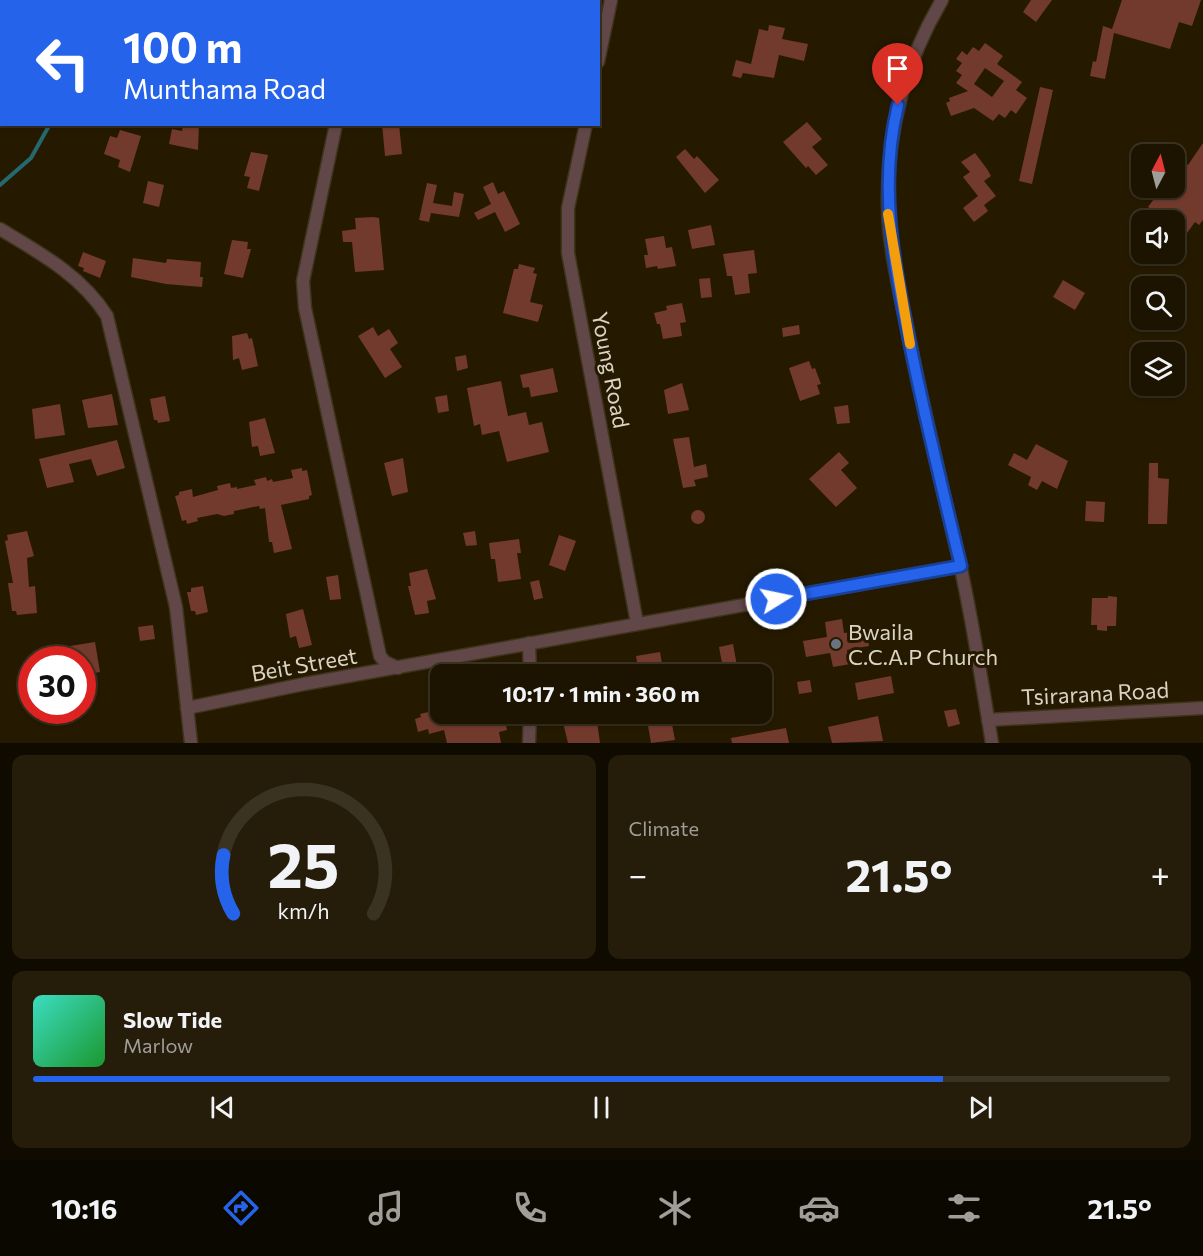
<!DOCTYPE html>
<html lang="en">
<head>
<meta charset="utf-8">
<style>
  :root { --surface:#1c1400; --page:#251d0a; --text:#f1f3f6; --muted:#a09e99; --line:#3a3322; --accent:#2563eb }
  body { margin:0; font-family:Commissioner,sans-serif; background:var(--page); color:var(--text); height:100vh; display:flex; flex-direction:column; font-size:22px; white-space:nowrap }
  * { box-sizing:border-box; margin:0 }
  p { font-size:20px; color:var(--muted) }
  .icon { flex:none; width:33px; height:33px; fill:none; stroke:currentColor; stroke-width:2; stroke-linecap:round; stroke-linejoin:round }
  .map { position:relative; height:743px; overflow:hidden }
  .panel { display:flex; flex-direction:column; gap:12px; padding:12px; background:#0f0b00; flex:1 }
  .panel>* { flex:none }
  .guide { position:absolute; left:0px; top:0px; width:600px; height:126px; box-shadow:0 2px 4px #0004,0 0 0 2px var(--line); background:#2563eb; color:#fff; overflow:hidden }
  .needle { width:39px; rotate:7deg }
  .buttons { position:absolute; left:1131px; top:144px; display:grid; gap:12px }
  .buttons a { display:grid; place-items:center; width:54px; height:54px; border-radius:12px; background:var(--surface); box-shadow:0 2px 4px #0004,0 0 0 2px var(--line); font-size:30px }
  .speed { position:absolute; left:18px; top:646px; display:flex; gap:12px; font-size:30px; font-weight:700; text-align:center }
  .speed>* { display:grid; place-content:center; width:78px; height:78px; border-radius:50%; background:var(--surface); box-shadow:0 2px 4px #0004,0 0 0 2px var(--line); line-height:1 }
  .speed .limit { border:9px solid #d22; background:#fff; color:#111 }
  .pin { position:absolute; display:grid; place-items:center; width:51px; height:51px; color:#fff; margin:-62px -26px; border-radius:50% 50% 50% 0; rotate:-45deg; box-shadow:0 0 6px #0007 }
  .pin .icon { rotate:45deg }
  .me { position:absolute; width:66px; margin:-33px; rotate:80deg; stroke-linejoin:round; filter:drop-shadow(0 0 4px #0008) }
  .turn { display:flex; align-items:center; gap:21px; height:126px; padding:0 24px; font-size:27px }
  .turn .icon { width:78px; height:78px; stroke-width:2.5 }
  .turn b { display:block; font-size:42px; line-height:51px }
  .big { font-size:45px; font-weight:700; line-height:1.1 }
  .panel .widget { flex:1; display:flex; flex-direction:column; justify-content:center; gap:9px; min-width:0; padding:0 21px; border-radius:12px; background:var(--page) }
  .panel .dial { align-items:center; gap:0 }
  .dial svg { height:156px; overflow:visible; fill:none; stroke:var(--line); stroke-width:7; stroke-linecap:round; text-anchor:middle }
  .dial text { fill:var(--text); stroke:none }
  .song { display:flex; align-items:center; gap:18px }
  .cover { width:72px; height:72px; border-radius:9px; background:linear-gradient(135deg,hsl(170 70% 55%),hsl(130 70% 35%)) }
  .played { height:6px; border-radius:3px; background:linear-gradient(90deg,var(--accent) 80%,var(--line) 80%) }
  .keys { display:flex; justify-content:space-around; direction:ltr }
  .heat { display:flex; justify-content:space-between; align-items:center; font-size:33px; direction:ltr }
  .panel .tiles { flex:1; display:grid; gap:12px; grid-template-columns:1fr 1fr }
  .widget:last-child { grid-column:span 2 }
  .trip { position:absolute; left:430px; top:664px; width:342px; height:60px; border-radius:12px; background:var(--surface); box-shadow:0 2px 4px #0004,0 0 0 2px var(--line); font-weight:700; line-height:60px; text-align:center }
  .tab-bar { display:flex; height:96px; justify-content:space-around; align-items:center; background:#0b0800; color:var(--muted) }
  .tab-bar .icon { width:42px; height:42px }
  .tab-bar .on { color:var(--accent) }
  .tab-bar b { font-size:27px; color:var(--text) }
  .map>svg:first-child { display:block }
</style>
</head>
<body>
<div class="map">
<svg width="1203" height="743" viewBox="0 0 1203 743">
  <rect width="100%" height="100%" fill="#251a00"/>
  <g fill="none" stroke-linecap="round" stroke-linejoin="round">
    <g stroke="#25686e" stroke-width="4">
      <polyline points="65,0 65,2"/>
      <polyline points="0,185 31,158 50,124"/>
    </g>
  </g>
  <g fill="#723a2c" fill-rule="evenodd">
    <polygon points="1031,0 1052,0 1036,22 1023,12"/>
    <polygon points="1122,0 1201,0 1192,26 1179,22 1170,49 1114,33 1105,79 1090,76 1093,61 1096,62 1103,26 1112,29"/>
    <polygon points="769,25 785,28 782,39 808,44 804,61 779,55 774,78 743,73 741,78 732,76 736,60 751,64 759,29 768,31"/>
    <path d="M 985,43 L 1003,56 L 997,64 L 1022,82 L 1016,90 L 1027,98 L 1016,114 L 1011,110 L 1005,118 L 999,114 L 993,121 L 974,108 L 951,116 L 946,103 L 950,101 L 949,98 L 968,91 L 956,83 L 962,75 L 956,71 L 962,63 L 956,59 L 962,51 L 967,55 L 973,47 L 979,51 ZM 985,68 L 1004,81 L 992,97 L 974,84 Z"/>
    <polygon points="1040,87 1053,90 1032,184 1019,181"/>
    <polygon points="807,122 822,139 812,147 828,165 816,175 808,166 806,168 783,142"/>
    <polygon points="183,124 199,124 198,150 169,144 172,129 182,131"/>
    <polygon points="382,124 399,124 402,154 385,156"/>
    <polygon points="120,130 141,136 130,172 118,167 120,160 104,154 110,136 117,138"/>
    <polygon points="1203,143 1203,220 1199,225 1195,222 1187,233 1174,225 1174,220 1153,220 1158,214 1148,207 1162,188 1174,188 1174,170 1181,160 1188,165"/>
    <polygon points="685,149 694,159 697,156 719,180 705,193 676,157"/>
    <polygon points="251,152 268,155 259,191 247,188 250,177 244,176"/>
    <polygon points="975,153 987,169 991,176 984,181 996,196 984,205 988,211 974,222 963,208 978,196 963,177 970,172 961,162"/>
    <polygon points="148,181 164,185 159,207 143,203"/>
    <polygon points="493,182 498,194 504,191 520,224 505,232 495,212 478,220 474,213 491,204 483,187"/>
    <polygon points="427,183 437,185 433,203 452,206 454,192 464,194 459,217 431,213 429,222 419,220"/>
    <polygon points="373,217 379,218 384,270 355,272 352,242 343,242 342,231 356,229 355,218"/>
    <polygon points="711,225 715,245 692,249 688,230"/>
    <polygon points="664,236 666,248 672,247 676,266 658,269 657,266 646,268 644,255 648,255 645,239"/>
    <polygon points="232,240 248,242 247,249 251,249 243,278 224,274"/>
    <polygon points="754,250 757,273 748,274 750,293 735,295 732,276 727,276 723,254"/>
    <polygon points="83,252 106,261 100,278 83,271 84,268 78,266"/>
    <polygon points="133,258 166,263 167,259 201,262 200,277 203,277 202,287 166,284 131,277"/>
    <polygon points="519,264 535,268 533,273 537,274 530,302 543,305 538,322 503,313 514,269 518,269"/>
    <polygon points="710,278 712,297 701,298 699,279"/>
    <polygon points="1063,280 1085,293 1075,310 1053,297"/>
    <polygon points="682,303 686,322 680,323 682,336 663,339 660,324 657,324 654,313 667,310 666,306"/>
    <polygon points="799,325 800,334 783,337 782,328"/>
    <polygon points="373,327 378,336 389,329 398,343 390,349 402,367 385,378 358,336"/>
    <polygon points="247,333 249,339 252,338 258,366 242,370 239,358 233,360 232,336"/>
    <polygon points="466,355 468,368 457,371 455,357"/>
    <polygon points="809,361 812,369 815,368 821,384 817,385 820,394 800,401 789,368"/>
    <polygon points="553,368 558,392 531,397 529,387 523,388 520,375"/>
    <polygon points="501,381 508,416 526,412 529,425 542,422 549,452 507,462 499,431 482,435 480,424 474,426 467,388"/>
    <polygon points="682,383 689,410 668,414 664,390"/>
    <polygon points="112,394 118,425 88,428 82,400"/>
    <polygon points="447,395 449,411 438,413 435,397"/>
    <polygon points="165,396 170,421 158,423 157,420 154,420 150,399"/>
    <polygon points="60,404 65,435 35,439 32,409"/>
    <polygon points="848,405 850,423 837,424 834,407"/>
    <polygon points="265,418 275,453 260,456 258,446 252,447 249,422"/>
    <polygon points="689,437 694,467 706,464 708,477 694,480 696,486 683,488 673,439"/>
    <polygon points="117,440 125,468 97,476 91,459 69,464 74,482 47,488 39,459"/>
    <polygon points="1036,444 1068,461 1057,489 1042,481 1037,490 1028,485 1031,477 1008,465 1014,453 1027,460"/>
    <polygon points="839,452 849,463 841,470 857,488 836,507 809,479"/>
    <polygon points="403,458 408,492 392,496 384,463"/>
    <polygon points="1149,463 1158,463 1158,478 1169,479 1167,524 1148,524"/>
    <polygon points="302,468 302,471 307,470 312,495 309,496 309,499 281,505 292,549 274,553 272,542 269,542 265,508 260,509 259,506 234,511 234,514 224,516 217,514 197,518 198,521 187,524 186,520 182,521 175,496 179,495 179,492 192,489 193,497 218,490 217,486 230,483 231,488 237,487 237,489 256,485 254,480 266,477 267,481 272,479 273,482 293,478 291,470"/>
    <polygon points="1086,501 1105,502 1104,522 1085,521"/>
    <circle cx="698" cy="517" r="7"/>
    <polygon points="27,531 34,556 27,558 29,587 35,586 37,613 17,615 16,611 12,611 10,596 8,583 13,583 5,541 8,540 7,535"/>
    <polygon points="475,531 477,545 466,546 463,533"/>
    <polygon points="559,535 576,541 565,571 549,565"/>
    <polygon points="519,539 521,553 517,553 521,579 498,582 495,559 491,559 489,543"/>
    <polygon points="427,569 436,599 427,601 429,613 415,615 408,586 411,586 409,573"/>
    <polygon points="338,575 341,599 330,600 326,577"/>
    <polygon points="539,580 543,598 534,600 530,582"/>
    <polygon points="203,586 208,612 196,615 195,611 191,611 187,592 191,592 191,588"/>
    <polygon points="1108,596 1117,597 1116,626 1107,626 1107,631 1097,630 1097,625 1091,625 1092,598 1108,598"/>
    <polygon points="303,609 312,645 299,648 296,636 290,638 286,614"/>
    <polygon points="842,619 844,633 866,630 869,646 847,650 850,664 845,665 833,667 830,653 806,657 803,641 827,637 825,622"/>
    <polygon points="153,625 155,639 140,641 138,627"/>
    <polygon points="95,642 100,672 82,675 82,660 73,660 70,646"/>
    <polygon points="733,644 737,666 723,668 719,647"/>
    <polygon points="660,652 664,675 639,675 636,656"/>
    <polygon points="891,676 894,693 858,700 855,683"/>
    <polygon points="810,680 812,692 799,694 797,682"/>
    <polygon points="441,709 441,717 454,714 504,714 507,730 499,732 501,743 447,743 444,730 429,734 428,729 418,732 415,719 421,717 420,714"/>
    <polygon points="956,709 960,724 948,727 944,711"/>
    <polygon points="561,714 596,714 600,743 568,743"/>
    <polygon points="646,714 670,714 675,740 651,743"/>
    <polygon points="878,716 883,741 832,743 828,727"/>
    <polygon points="786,728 789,743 732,743 731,738"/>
  </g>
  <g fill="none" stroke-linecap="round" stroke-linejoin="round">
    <g stroke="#3e341b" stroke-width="15">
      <g id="minor">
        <path d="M 942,0 C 905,63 886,134 888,208 C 889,252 901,295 909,338 C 922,402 937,465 952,529 C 969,599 980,671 992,743"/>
        <polyline points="363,2 363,0"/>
        <polyline points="598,62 611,0"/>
        <polyline points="336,124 303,281 305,308 380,656 385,662 398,668"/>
        <polyline points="586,124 568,208 568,253 637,623"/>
        <path d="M 0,229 C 40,253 82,276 107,316 L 176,607 L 191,743"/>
        <polyline points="529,643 530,675"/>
        <polyline points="187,708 304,684 961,566"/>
        <polyline points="988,720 1203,708"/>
        <polyline points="529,743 530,714"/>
      </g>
    </g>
    <use href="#minor" stroke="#624748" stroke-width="12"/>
  </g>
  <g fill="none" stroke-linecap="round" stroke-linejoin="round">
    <g stroke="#184099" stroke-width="15">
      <path id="route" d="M 776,599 L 961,566 C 943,492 925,419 910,344 C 894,264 878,186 898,105"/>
    </g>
    <use href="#route" stroke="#2563eb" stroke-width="10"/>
    <polyline stroke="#f59e0b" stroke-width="10" points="888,214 910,344"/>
  </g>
  <circle fill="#6b7280" stroke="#251a00" stroke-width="2" cx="836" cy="644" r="6"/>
  <g text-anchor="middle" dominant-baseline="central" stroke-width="6" stroke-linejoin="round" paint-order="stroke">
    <g font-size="22" fill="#dbd4c4" stroke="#251a00">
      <text transform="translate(611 370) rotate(79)">Young Road</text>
      <text transform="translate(304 664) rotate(-10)">Beit Street</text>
      <text transform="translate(1095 693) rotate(-3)">Tsirarana Road</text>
    </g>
    <g font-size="22" fill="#dbd4c4" stroke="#251a00" text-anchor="start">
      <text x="848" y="631">Bwaila<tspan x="848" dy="25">C.C.A.P Church</tspan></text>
    </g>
  </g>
</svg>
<div class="buttons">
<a><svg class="needle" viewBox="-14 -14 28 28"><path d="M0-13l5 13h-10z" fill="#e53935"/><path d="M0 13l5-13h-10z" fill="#a09e99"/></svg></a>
<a><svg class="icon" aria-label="sound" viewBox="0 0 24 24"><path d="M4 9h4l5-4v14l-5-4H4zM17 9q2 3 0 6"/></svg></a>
<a><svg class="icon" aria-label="search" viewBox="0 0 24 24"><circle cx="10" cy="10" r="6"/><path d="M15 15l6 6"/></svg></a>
<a><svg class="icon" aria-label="layers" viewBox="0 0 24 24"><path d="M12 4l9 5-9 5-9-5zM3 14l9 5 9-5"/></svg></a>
</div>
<div class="speed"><div class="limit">30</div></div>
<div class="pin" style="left:898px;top:105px;background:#d93025"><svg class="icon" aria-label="arrive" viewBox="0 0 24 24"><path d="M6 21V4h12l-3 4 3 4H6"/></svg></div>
<svg class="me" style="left:776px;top:599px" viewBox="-20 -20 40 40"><circle r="17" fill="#2563eb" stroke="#fff" stroke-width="3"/><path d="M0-11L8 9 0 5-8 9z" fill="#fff"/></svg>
<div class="trip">10:17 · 1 min · 360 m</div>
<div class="guide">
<div class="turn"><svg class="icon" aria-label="left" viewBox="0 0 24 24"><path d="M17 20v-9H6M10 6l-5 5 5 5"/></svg><div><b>100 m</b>Munthama Road</div></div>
</div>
</div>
<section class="panel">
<div class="tiles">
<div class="widget dial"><svg viewBox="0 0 100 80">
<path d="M14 69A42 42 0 1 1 86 69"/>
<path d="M14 69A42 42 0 0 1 9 39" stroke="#2563eb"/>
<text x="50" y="56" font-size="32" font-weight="700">25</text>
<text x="50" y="72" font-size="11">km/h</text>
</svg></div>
<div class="widget"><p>Climate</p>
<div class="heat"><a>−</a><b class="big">21.5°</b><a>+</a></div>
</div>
<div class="widget">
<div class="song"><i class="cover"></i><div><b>Slow Tide</b><p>Marlow</p></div></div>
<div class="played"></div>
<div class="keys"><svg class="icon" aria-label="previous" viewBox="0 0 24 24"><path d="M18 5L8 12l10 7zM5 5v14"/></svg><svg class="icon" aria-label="pause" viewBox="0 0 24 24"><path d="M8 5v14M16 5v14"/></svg><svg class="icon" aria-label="next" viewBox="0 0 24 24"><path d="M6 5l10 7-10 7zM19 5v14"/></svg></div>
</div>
</div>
</section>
<nav class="tab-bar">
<b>10:16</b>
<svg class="icon on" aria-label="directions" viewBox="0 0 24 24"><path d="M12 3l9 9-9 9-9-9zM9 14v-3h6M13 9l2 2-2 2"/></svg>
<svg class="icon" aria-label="music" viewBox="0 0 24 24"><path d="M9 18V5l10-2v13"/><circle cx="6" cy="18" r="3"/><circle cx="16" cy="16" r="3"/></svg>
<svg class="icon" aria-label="phone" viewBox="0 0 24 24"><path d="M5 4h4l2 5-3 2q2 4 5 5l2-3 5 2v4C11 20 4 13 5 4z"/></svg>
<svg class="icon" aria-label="climate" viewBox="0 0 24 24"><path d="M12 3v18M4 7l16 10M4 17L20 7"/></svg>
<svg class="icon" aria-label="car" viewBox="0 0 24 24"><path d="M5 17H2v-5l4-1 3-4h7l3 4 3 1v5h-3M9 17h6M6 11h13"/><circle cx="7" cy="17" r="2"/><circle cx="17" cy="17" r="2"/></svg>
<svg class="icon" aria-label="filters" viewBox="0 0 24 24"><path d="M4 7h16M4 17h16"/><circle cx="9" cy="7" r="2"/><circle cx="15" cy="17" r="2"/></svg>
<b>21.5°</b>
</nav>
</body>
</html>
